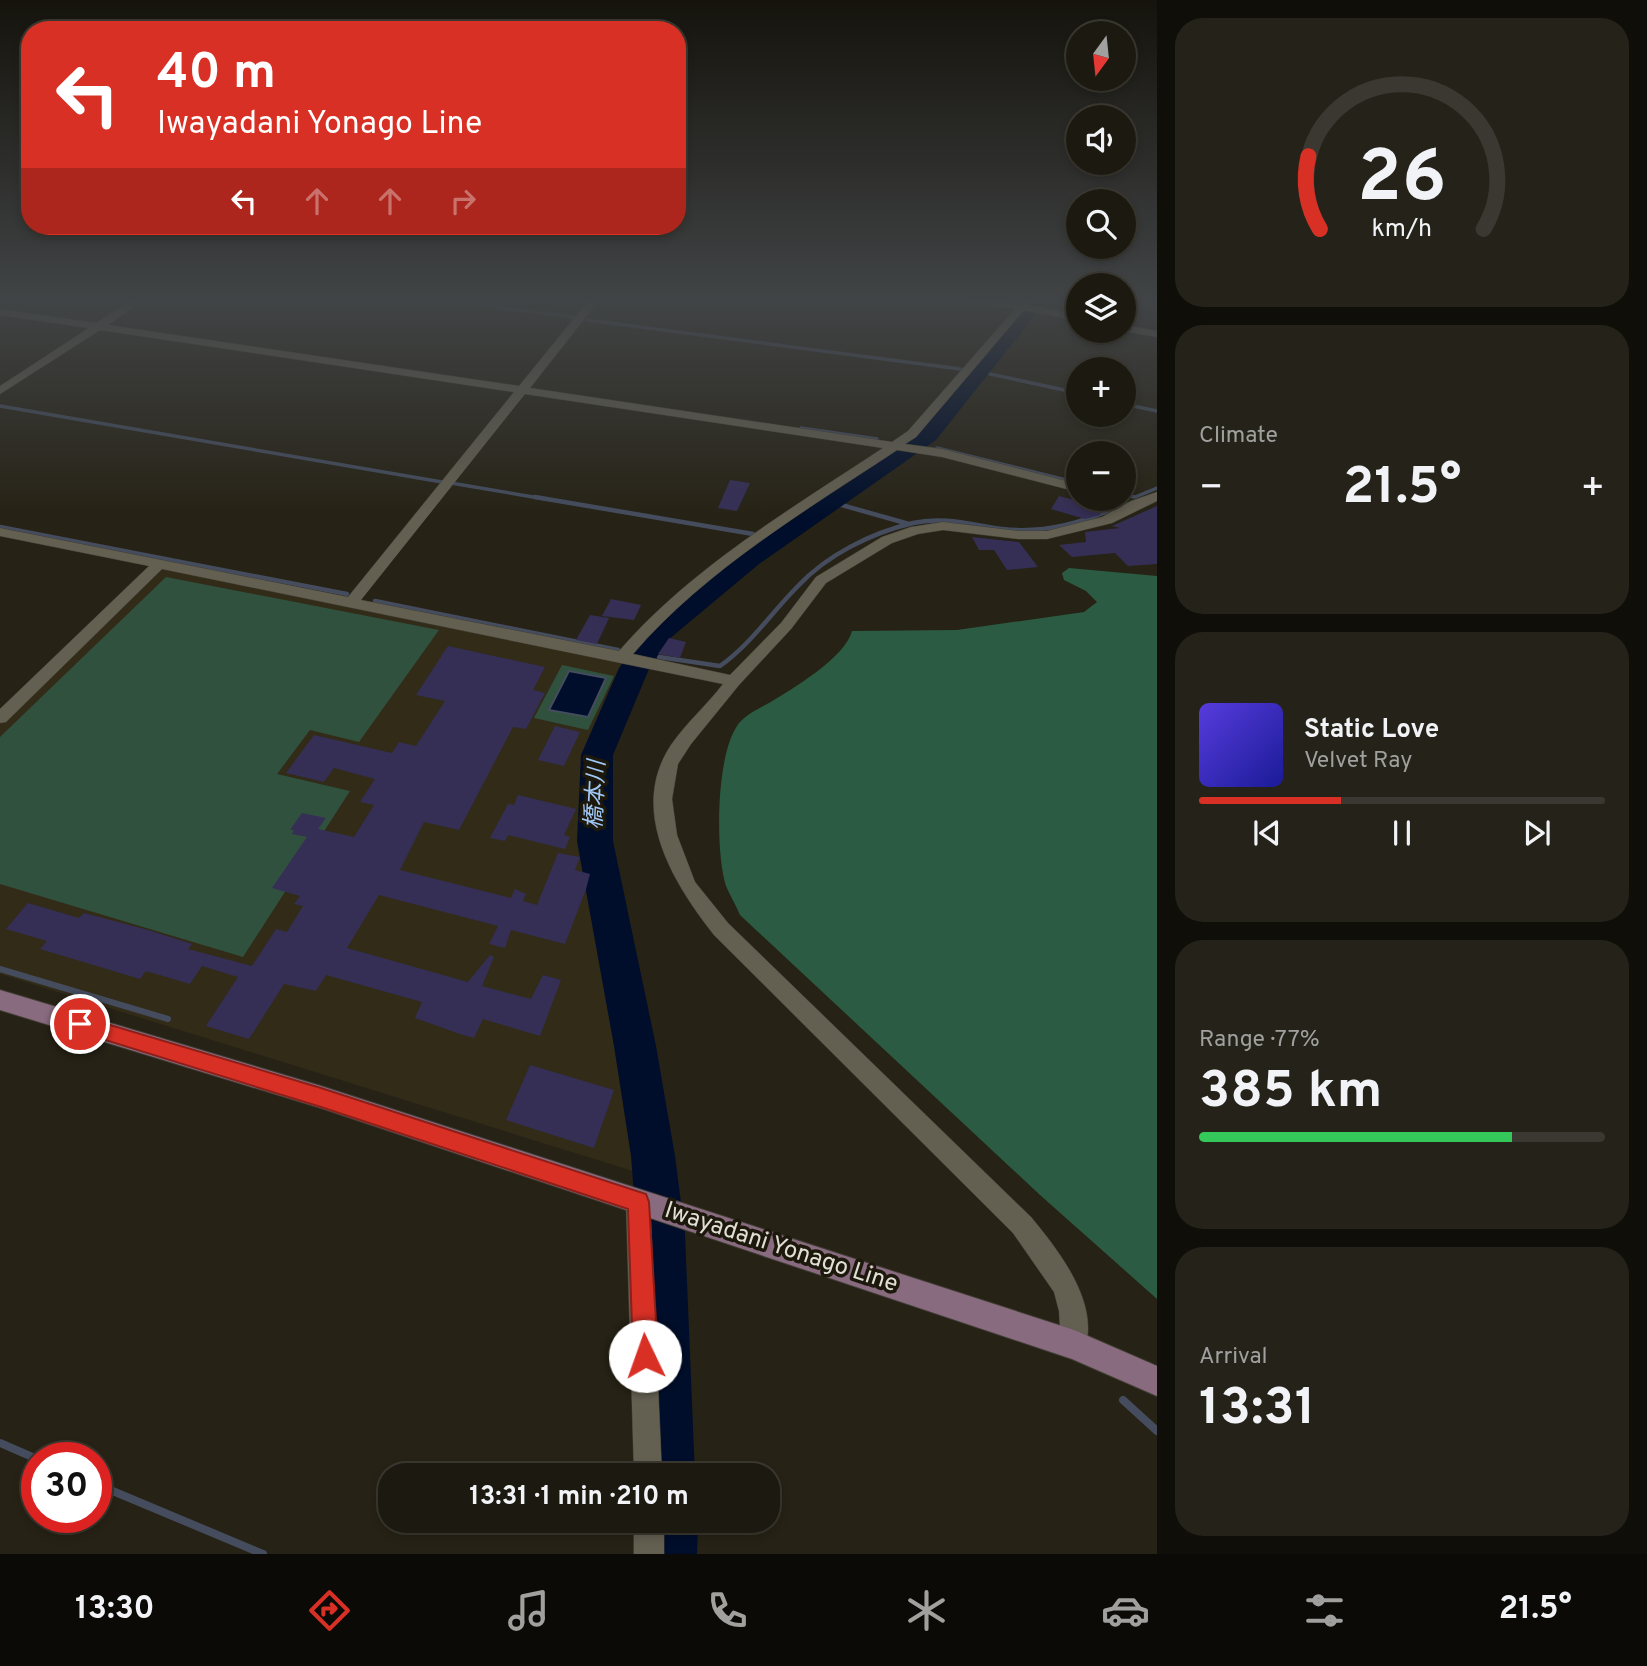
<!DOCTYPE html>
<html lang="en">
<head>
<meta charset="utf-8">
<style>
  :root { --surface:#1c1a10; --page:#252319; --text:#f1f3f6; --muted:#a0a19f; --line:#3a3830; --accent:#d93025 }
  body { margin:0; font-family:Overpass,"Noto Sans JP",sans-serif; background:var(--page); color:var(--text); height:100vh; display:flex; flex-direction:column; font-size:26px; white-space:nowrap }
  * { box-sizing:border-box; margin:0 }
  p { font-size:23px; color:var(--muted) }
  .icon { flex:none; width:38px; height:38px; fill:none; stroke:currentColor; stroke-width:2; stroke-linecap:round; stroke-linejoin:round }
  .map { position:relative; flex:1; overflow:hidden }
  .drawer { display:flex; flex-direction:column; gap:18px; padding:18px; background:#0f0e09; width:490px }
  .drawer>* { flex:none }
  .guide { position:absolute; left:21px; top:21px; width:665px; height:214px; border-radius:28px; box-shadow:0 4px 10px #0003,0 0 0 2px var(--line); background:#d93025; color:#fff; overflow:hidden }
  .needle { width:46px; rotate:195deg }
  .controls { position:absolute; left:1066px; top:21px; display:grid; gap:14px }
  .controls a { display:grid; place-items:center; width:70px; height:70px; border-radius:50%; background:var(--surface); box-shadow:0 4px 10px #0003,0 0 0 2px var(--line); font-size:35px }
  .speed { position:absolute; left:21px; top:1442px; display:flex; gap:14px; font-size:35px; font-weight:700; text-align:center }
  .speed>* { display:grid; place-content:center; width:91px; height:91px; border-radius:50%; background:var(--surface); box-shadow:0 4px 10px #0003,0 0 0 2px var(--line); line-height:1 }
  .speed .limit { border:10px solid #d22; background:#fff; color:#111 }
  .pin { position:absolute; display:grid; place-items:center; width:60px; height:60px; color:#fff; margin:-30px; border:4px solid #fff; border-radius:50%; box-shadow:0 2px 7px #0007 }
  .me { position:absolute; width:77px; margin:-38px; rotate:357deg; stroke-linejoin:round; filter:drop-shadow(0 0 5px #0008) }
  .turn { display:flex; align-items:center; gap:24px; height:147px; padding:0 21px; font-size:32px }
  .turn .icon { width:91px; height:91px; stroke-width:2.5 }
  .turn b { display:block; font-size:49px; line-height:60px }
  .lanes { display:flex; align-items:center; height:66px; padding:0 21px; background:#0003; justify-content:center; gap:35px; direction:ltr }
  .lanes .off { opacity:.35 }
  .big { font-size:52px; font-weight:700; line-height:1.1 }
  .drawer .card { flex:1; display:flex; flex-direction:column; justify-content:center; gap:10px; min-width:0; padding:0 24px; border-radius:28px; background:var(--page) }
  .drawer .dial { align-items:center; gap:0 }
  .dial svg { height:182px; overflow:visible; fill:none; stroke:var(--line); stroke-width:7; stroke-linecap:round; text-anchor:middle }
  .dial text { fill:var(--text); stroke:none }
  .song { display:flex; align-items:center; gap:21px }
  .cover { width:84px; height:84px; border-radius:10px; background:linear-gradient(135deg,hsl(250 70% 55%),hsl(240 70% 35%)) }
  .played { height:7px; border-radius:4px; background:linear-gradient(90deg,var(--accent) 35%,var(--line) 35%) }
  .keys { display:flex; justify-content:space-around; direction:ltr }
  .heat { display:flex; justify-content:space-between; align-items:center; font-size:38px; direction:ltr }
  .charge { height:10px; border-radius:5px; background:linear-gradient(90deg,#34c759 77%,var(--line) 0) }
  .trip { position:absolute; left:378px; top:1463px; width:402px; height:70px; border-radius:28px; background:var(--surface); box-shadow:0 4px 10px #0003,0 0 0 2px var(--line); font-weight:700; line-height:70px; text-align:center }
  .dock { display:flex; height:112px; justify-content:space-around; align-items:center; background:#0b0a06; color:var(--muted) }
  .dock .icon { width:49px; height:49px }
  .dock .selected { color:var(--accent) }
  .dock b { font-size:32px; color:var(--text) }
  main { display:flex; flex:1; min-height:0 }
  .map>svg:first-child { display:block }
</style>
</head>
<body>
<main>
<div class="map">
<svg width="1157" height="1554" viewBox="0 0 1157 1554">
  <rect width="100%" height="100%" fill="#262215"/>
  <polygon fill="#312b18" points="162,568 631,663 591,746 588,815 595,879 626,1055 650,1169 636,1172 0,974 0,723"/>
  <g fill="#31513f">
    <polygon points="166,577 439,630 359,742 310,730 277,774 350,791 243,957 0,884 0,737"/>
    <polygon points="562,665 614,676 588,730 534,718"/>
  </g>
  <path fill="#2b5b42" d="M 1069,568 L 1157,576 L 1157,1299 L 1040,1195 L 740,915 C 736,905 730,896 726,886 C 715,853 715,745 742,720 C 749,713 760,708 769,703 C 792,689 845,658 852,631 L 957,630 L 1084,612 L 1097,602 L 1086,591 L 1064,580 L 1062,573 Z"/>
  <polygon fill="#000e2b" stroke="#444c5e" stroke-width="2" points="569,671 606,678 588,717 549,710"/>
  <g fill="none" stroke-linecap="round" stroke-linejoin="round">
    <g stroke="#444c5e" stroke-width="3.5">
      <polyline points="442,300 573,317"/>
      <polyline points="989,300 1021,304"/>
      <polyline points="587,320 960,369"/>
      <polyline points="990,374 1078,393"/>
      <polyline points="1124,404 1157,411"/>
      <polyline points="0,406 442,482"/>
      <polyline points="801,428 877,439"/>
      <polyline points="937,448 1078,483"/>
      <polyline points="451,483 545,499"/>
      <polyline points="1124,495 1135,497 1157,488"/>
    </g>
    <g stroke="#444c5e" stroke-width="4.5">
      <polyline points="535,497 753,534"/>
      <polyline points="831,502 909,524"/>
      <polyline points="0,527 347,594"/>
      <polyline points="375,601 618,650"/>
      <path d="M 659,657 L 720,666 C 751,644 771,613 798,586 C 827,555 871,533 913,523 C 943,516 972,525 1002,529 C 1045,534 1087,522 1125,503"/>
    </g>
    <polyline stroke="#444c5e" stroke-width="6" points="0,969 168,1019"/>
    <g stroke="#444c5e" stroke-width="8">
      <polyline points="1123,1400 1157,1431"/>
      <polyline points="0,1443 37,1459"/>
      <polyline points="96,1484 263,1554"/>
    </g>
    <g fill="#000e2b" fill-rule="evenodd">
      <polygon points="1028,300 1047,300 936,440 759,564 668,640 649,669 613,755 613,841 656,1046 675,1156 685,1234 695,1475 641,1475 637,1234 631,1156 614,1046 577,841 581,755 619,668 648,628 741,552 920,430"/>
      <polygon points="642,1521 698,1521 697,1554 641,1554"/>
    </g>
  </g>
  <g fill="#352f56">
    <polygon points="730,480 750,483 737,511 718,508"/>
    <polygon points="1059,496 1086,503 1088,499 1107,499 1100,515 1085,519 1051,509"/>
    <polygon points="1157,506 1157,564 1128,566 1115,553 1072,557 1059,545 1086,542 1085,532 1120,528 1112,526"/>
    <polygon points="972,537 1019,542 1038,567 1007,570 994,550 979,550"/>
    <polygon points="611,599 641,605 634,620 602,616"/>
    <polygon points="590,615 609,618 597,644 576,640"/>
    <polygon points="669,638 686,642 680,658 658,654"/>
    <polygon points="448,646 545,667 533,690 545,693 526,729 513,727 459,830 424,822 400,870 511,898 515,889 526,894 523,901 537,905 558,853 580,857 575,870 590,874 586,889 565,944 511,930 505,948 489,944 498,926 379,895 347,948 468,982 490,955 494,957 482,986 531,999 543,975 561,980 540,1036 483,1019 474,1038 460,1034 415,1018 422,1002 326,975 316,991 284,984 249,1039 206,1026 238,977 202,966 190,984 146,971 140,979 40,949 47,941 6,929 28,903 79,918 84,913 148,930 192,944 188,949 252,966 276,929 287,932 303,906 294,904 300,896 272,888 307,837 292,834 294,830 290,830 302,813 326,818 318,829 354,837 374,805 360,802 375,779 334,768 324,782 286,773 314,735 392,753 399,742 416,746 445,701 416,695"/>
    <polygon points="555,726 580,732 564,766 538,760"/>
    <polygon points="518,795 576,809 564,835 570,837 565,849 508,835 505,841 490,838 508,804 514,805"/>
    <polygon points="530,1065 614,1090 594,1148 506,1120"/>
  </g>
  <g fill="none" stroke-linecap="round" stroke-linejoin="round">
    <g stroke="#413e35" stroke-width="1">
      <g id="minor">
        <path d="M 132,300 L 144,300 L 108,325 L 519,386 L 589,300 L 599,300 L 530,388 L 892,442 L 908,431 L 1015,309 L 967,303 L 962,300 L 1019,304 L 1023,300 L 1033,300 L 1029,305 L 1078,315 L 1078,321 L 1024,310 L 916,437 L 905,444 L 942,449 L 1078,484 L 1078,492 L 942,457 L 897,450 C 805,511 705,570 633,654 L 730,675 L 781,623 L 816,577 L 882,537 L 911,527 L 943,522 L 1018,531 L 1047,531 L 1102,517 L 1131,501 L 1157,492 L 1157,501 L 1112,523 L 1047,539 L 1018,539 L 943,530 L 918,534 L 892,543 L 826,583 L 791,629 L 739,685 L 691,744 L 678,764 L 672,799 L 677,835 L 695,882 L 728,923 L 1031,1217 C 1059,1251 1103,1306 1083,1354 L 1074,1358 L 1065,1354 L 1061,1345 L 1059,1311 L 1054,1292 L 1013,1233 L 714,935 C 673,883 628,810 671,745 C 686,723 707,705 723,684 L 162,569 L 6,722 L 0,723 L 0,709 L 149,566 L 0,536 L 0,528 L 348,597 L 514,392 L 100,330 L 0,394 L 0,386 L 89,328 L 0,315 L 0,309 L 96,323 ZM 525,394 L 883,448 C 791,509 692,567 619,651 L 361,600 Z"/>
        <polygon points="1124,325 1157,331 1157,337 1123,331"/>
        <polygon points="638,1190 647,1194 650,1202 662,1475 634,1475 626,1202 629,1194"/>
        <rect x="634" y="1521" width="30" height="33"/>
      </g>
    </g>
    <g stroke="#413e35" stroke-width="2">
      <polygon id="secondary" points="0,990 321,1086 1074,1330 1157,1366 1157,1396 1072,1359 321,1108 0,1010"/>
    </g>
    <use href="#minor" fill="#635f51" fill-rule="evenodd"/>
    <use href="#secondary" fill="#886b7f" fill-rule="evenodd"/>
  </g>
  <linearGradient id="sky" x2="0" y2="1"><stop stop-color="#15130c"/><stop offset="0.58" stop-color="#414446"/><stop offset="1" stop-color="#414446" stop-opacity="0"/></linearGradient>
  <rect width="1157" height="517" fill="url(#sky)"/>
  <polygon fill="#d93025" stroke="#8d1f18" stroke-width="2" points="80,1016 321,1088 646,1194 649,1202 658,1356 654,1365 645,1368 637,1365 633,1356 628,1209 321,1107 73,1030 70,1024 73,1018"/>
  <g text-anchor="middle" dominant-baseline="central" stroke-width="7" stroke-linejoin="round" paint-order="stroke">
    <g font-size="23" font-style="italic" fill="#a0c7f5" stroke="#1c180c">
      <text transform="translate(597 795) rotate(-87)">橋本川</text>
    </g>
    <g font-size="24" fill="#e1ded6" stroke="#1c180c">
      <text transform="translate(781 1248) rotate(18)">Iwayadani Yonago Line</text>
    </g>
  </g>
</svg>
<div class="controls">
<a><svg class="needle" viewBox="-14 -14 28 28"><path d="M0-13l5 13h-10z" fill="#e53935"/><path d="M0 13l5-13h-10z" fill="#a0a19f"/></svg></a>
<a><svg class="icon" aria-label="sound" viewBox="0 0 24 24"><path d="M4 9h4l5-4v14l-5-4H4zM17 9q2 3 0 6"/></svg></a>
<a><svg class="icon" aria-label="search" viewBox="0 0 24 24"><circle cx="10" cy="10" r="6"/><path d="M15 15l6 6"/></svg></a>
<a><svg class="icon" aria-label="layers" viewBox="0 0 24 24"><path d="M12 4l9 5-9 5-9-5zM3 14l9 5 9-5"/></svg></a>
<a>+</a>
<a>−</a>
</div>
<div class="speed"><div class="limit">30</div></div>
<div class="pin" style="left:80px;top:1024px;background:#d93025"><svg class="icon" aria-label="arrive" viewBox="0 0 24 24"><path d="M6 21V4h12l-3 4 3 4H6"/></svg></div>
<svg class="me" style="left:645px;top:1356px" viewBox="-20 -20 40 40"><circle r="19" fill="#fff"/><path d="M0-13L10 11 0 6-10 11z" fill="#d93025"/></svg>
<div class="trip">13:31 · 1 min · 210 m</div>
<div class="guide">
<div class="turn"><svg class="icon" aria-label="left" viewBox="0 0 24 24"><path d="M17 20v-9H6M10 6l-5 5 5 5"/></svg><div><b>40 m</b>Iwayadani Yonago Line</div></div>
<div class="lanes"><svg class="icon" aria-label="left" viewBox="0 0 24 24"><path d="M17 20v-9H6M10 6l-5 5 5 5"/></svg><svg class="icon off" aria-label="ahead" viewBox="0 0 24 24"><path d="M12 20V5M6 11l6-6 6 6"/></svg><svg class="icon off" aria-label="ahead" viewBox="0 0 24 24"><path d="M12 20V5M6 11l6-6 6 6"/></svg><svg class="icon off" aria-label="right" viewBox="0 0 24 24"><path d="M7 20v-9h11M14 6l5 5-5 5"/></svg></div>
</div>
</div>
<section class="drawer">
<div class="card dial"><svg viewBox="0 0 100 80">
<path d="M14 69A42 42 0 1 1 86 69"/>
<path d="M14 69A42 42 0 0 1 9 37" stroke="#d93025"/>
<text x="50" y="56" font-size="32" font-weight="700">26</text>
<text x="50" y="72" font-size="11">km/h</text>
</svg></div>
<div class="card"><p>Climate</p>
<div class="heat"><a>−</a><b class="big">21.5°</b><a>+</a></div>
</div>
<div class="card">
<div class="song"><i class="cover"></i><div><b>Static Love</b><p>Velvet Ray</p></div></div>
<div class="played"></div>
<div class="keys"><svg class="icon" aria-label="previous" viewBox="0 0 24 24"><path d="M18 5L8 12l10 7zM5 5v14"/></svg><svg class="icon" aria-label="pause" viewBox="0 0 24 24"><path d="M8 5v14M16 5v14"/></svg><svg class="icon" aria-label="next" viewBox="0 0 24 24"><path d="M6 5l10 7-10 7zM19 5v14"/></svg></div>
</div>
<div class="card"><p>Range · 77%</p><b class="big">385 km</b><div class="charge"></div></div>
<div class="card"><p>Arrival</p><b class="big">13:31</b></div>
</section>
</main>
<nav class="dock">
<b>13:30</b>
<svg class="icon selected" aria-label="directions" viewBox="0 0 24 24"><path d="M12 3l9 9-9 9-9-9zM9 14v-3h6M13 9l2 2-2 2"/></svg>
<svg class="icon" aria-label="music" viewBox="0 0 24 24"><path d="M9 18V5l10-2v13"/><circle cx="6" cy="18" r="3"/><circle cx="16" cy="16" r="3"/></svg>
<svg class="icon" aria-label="phone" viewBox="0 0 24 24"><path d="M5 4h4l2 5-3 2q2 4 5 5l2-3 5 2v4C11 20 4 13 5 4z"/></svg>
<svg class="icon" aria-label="climate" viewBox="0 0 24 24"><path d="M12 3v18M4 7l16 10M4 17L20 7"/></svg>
<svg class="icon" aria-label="car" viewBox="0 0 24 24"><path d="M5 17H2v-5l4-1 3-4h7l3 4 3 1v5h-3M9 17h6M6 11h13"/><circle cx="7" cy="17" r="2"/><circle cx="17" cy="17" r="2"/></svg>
<svg class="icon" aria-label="filters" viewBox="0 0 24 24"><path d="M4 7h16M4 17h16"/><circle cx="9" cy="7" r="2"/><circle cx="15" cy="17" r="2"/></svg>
<b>21.5°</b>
</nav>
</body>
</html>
